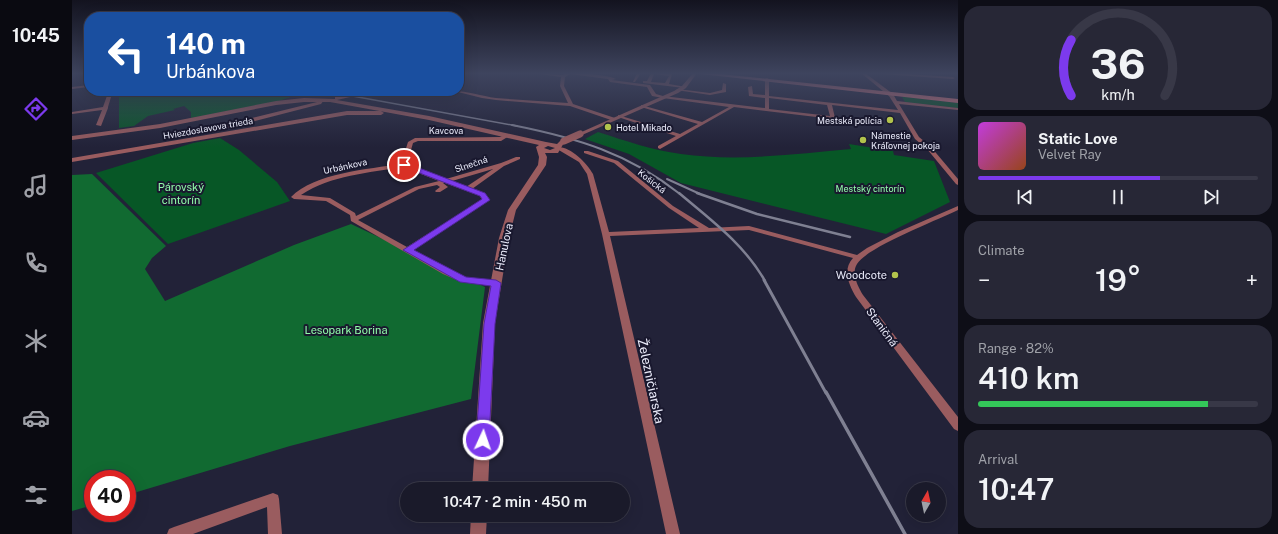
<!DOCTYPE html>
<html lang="en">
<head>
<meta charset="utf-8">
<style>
  :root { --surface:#1a1a2a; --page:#272736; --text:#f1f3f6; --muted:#9fa1a8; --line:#383847; --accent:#7c3aed }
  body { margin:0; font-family:"Public Sans",sans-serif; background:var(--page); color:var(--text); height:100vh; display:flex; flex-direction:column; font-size:15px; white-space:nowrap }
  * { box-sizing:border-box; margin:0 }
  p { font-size:13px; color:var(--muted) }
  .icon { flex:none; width:22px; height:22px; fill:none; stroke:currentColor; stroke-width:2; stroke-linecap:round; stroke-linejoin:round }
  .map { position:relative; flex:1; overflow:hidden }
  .details { display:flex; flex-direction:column; gap:6px; padding:6px; background:#0e0e17; width:320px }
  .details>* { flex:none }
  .hud { position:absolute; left:12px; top:12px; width:380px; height:84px; border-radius:16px; box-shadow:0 4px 16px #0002,0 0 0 1px var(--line); background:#1a4fa0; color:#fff; overflow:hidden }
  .needle { width:26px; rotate:9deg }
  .buttons { position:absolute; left:834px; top:482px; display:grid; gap:8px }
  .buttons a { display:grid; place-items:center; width:40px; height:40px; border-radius:50%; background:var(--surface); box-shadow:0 4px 16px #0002,0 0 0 1px var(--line); font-size:20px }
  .speed { position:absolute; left:12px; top:470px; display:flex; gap:8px; font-size:20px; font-weight:700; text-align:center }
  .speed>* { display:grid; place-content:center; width:52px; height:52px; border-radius:50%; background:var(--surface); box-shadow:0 4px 16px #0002,0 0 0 1px var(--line); line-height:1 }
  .speed .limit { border:6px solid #d22; background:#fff; color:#111 }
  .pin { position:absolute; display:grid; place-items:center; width:34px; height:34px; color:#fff; margin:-17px; border:2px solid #fff; border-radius:50%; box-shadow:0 1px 4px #0007 }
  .me { position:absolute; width:44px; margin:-22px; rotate:3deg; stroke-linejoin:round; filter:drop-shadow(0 0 3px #0008) }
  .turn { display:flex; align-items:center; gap:14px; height:84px; padding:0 16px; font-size:18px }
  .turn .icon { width:52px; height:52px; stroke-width:2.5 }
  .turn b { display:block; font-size:28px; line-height:34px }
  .big { font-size:30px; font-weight:600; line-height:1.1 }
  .details .widget { flex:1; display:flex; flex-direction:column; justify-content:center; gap:6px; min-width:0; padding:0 14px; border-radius:16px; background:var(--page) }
  .details .dial { align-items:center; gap:0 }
  .dial svg { height:104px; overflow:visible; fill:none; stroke:var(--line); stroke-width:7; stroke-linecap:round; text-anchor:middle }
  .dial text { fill:var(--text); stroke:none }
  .song { display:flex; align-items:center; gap:12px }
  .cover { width:48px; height:48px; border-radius:6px; background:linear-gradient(135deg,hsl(290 70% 55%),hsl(20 70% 35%)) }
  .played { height:4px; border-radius:2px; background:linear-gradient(90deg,var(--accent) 65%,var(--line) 65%) }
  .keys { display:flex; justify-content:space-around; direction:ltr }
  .heat { display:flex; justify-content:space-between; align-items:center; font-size:22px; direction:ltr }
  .charge { height:6px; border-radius:3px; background:linear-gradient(90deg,#34c759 82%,var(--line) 0) }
  .trip { position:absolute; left:328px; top:482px; width:230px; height:40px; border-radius:20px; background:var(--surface); box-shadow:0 4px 16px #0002,0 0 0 1px var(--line); font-weight:600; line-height:40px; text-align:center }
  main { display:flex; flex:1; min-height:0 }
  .menu { display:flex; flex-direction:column; width:72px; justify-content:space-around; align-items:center; background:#0a0a11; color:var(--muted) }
  .menu .icon { width:28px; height:28px }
  .menu .current { color:var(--accent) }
  .menu b { font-size:18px; color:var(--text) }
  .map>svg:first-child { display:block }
</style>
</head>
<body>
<main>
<nav class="menu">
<b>10:45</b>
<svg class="icon current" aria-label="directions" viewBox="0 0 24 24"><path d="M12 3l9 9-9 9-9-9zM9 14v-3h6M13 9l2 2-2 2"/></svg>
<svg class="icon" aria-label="music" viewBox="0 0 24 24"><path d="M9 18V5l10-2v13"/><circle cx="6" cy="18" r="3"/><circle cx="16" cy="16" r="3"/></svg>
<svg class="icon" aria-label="phone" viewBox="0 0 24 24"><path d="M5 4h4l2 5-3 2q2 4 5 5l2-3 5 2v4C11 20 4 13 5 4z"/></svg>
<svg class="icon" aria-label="climate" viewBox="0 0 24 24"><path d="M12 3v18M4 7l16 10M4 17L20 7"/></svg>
<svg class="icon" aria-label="car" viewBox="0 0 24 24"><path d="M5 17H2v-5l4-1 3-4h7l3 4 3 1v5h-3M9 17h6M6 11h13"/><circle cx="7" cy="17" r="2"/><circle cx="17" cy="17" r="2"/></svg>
<svg class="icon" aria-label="filters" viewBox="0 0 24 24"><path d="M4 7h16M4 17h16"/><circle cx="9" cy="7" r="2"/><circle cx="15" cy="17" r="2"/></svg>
</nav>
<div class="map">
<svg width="886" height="534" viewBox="0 0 886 534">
  <rect width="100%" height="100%" fill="#222238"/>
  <g fill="#075726">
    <polygon points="53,91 70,93 81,91 236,91 207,101 119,118 119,112 112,106 101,109 103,110 76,116 62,126 47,128 47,96"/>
    <polygon points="835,97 886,103 886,108 833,102 830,97"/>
    <path d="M 526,132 C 554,141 580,150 609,154 C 665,162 723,154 779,149 L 777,144 L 821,151 L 822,155 L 862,161 L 878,202 L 814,234 L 609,183 L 557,154 L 513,139 Z"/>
    <polygon points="148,138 167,150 205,182 218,201 96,244 24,173 121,143"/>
  </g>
  <polygon fill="#116a31" points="20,174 94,246 80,258 73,269 93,301 222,245 279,224 413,287 399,399 218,446 55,495 55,479 21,479 21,505 0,511 0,175"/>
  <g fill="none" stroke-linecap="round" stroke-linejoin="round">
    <g fill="#9a5c5f" fill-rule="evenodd">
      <path d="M 461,73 L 490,75 C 498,71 536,75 544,79 L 540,80 L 578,85 L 584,94 L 591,96 L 693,108 L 693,98 L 677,96 L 676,87 L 680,86 L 681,94 L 693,95 L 693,79 L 695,78 L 697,79 L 697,96 L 826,110 L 817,96 L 789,73 L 793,73 L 821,94 L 825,101 L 886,108 L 886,110 L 827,104 L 847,137 L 859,147 L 886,179 L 886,185 L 884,184 L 855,149 L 843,139 L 828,113 L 760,105 L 763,118 L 761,119 L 662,107 L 588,149 L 586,148 L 586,146 L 604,136 L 546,117 L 546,115 L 608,134 L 626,124 L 569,107 L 569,105 L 630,122 L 657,107 L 591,98 L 580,96 L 575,87 L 538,82 L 536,79 L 498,74 L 493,77 L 492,86 L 501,104 L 543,118 L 543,120 L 539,120 L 498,106 L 424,100 L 410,98 L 382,91 C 395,91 410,96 424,98 C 448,100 472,101 496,103 L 488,86 L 489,77 ZM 697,98 L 755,105 L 758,116 L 697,109 Z"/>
      <polygon points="565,73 569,73 563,82 561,82"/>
      <path d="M 579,73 L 600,74 L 597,84 L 614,87 L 612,88 L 571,83 L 571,81 L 575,81 ZM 582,74 L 597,76 L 593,83 L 579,82 Z"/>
      <polygon points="807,73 821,73 881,77 883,78 881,79 809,74"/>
      <polygon points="651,83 654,84 654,92 638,95 604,90 606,89 638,93 650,90"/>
      <polygon points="17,85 17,87 0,89 0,87"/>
      <polygon points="38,91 43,91 40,94 36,107 36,108 29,126 24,125 30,110 0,114 0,112 31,107 36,93"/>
      <polygon points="248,99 252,100 249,104 140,132 99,137 96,135 99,133 140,128 245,102"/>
      <path d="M 432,135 L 437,136 L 429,141 L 346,141 L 341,143 L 335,164 L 374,179 L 429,163 L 444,157 L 448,157 L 448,159 L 432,166 L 400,189 L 412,194 L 417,200 L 416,201 L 341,250 L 377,270 L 394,278 L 424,280 L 428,283 L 427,285 L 389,282 L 371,274 L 279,221 L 278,215 L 254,201 L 222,199 L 219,197 C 242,173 297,169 329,164 L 336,142 L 343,138 L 428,137 ZM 331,167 L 367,181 L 343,187 L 284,216 L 283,213 L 258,198 L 229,195 C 259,175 297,173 331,167 ZM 421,169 L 394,187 L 380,181 ZM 371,183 L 373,183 L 408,196 L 410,200 L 335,247 L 286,220 L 347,189 L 365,185 L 368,187 L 363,191 L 364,192 L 368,192 L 376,187 Z"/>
      <path d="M 485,147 C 498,146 515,163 521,174 L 537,232 L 627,228 L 597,208 L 542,163 L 512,153 L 512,151 L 516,151 L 546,161 L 601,206 L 637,228 L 677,226 L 785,255 L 795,248 L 826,232 L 886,206 L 886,210 C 866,220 795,247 785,264 C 779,273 786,287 791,295 L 886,417 L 886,431 L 882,429 L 784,297 C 777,285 770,270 781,258 L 677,230 L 538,236 L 608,534 L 594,534 L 530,234 L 515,174 L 507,162 L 485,149 Z"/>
      <polygon points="201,493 206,495 207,499 210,534 196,534 195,507 121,534 95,534 97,529 102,527"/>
    </g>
    <g fill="#9a5c5f" fill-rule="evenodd">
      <polygon points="621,73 625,73 614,88 606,93 510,135 505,134 602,91 610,86"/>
      <path d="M 293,91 L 304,91 L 265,100 L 357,116 L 474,142 L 485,144 L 490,139 L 493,141 L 486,153 L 473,153 L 475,157 L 474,165 L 444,210 L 437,238 L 423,323 L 416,489 L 400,489 L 411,323 L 427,238 L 436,210 L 466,165 L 467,157 L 464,147 L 467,145 L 357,120 L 258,102 L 232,102 L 204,105 L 88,128 L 0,140 L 0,136 L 88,124 L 204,101 L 232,98 L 263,99 L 263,97 ZM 476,146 L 483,148 L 478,150 L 472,148 Z"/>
      <polygon points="275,111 309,111 312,113 309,115 275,115 0,162 0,158"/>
      <polygon points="399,515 415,515 414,534 398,534"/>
    </g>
    <polygon fill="#dc7a80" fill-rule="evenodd" points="627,73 639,73 886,99 886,103 629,74"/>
    <polyline stroke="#7f8092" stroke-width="1.5" points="253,91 445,126"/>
    <g stroke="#7f8092" stroke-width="2">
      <path d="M 440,125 C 505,138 556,153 608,194"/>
      <polyline points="595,179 628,194"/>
    </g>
    <g stroke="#7f8092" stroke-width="2.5">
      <path d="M 607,193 C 639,220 672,244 693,281"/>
      <polyline points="625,193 685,214 778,237"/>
    </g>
    <polyline stroke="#7f8092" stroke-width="3" points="692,280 754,393"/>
    <polyline stroke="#7f8092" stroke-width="3.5" points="754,392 833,534"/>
    <polyline stroke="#9a5c5f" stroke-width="7" points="492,141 508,134"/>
  </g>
  <linearGradient id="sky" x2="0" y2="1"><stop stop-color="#13131f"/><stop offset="0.5" stop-color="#3e445e"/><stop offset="1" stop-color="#3e445e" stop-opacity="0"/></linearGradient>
  <rect width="886" height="147" fill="url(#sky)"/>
  <polygon fill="#7c3aed" stroke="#51269a" points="329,163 334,163 413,193 418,200 342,250 394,277 424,280 429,283 423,324 417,440 415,444 411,446 406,444 404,440 412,324 419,286 388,282 331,250 410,199 408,196 329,166"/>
  <g fill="#b2c34c" stroke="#19182e" stroke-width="1.5">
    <circle cx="818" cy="120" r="4"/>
    <circle cx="536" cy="127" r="4"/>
    <circle cx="791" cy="140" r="4"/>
    <circle cx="823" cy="275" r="4"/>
  </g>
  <g text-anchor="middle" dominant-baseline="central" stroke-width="4" stroke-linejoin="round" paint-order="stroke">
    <g font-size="9" fill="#ebecfb" stroke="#19182e" text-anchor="start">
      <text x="810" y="120" text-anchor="end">Mestská polícia</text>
      <text x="544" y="127">Hotel Mikado</text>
      <text x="799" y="135">Námestie<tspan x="799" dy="10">Kráľovnej pokoja</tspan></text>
    </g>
    <g font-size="9" fill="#ebecfb" stroke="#19182e">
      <text transform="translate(136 128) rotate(-10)">Hviezdoslavova trieda</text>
      <text x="374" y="130">Kavcova</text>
      <text transform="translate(399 164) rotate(-18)">Slnečná</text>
      <text transform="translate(273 166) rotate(-12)">Urbánkova</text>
      <text transform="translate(580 181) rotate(38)">Košická</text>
    </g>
    <g font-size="9" fill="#92fcaa" stroke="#19182e">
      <text x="798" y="188">Mestský cintorín</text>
    </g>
    <g font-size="11" fill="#92fcaa" stroke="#19182e">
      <text x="109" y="187">Párovský<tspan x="109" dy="13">cintorín</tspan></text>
      <text x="274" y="330">Lesopark Borina</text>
    </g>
    <g font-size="11" fill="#ebecfb" stroke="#19182e">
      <text transform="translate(432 247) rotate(-78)">Hanulova</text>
      <text transform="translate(810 327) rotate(54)">Staničná</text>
    </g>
    <g font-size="11" fill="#ebecfb" stroke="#19182e" text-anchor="end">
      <text x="815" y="275">Woodcote</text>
    </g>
    <g font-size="13" fill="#ebecfb" stroke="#19182e">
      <text transform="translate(579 381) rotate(78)">Železničiarska</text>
    </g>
  </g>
</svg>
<div class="buttons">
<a><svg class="needle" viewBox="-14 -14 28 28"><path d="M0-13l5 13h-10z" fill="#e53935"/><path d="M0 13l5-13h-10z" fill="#9fa1a8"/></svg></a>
</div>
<div class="speed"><div class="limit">40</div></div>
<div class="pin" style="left:332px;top:165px;background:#d93025"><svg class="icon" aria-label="arrive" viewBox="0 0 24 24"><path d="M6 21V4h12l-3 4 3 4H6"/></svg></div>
<svg class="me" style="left:411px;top:440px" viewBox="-20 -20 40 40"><circle r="17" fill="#7c3aed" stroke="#fff" stroke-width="3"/><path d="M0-11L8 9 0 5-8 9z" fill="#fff"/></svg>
<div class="trip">10:47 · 2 min · 450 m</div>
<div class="hud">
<div class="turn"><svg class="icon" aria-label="left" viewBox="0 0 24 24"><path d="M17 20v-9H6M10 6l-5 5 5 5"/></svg><div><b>140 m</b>Urbánkova</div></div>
</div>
</div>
<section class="details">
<div class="widget dial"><svg viewBox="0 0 100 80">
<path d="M14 69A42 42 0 1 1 86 69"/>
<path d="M14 69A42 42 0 0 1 14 26" stroke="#7c3aed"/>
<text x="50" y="56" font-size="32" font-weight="700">36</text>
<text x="50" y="72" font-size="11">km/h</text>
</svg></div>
<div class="widget">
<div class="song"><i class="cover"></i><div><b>Static Love</b><p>Velvet Ray</p></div></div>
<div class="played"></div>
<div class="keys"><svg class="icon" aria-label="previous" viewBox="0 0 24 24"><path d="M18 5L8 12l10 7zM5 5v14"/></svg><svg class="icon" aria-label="pause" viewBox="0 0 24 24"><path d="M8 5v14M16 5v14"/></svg><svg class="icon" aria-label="next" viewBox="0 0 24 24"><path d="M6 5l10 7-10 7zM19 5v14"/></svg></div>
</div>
<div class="widget"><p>Climate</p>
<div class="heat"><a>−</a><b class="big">19°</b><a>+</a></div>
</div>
<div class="widget"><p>Range · 82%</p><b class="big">410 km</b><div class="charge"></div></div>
<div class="widget"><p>Arrival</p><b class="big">10:47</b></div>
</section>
</main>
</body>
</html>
